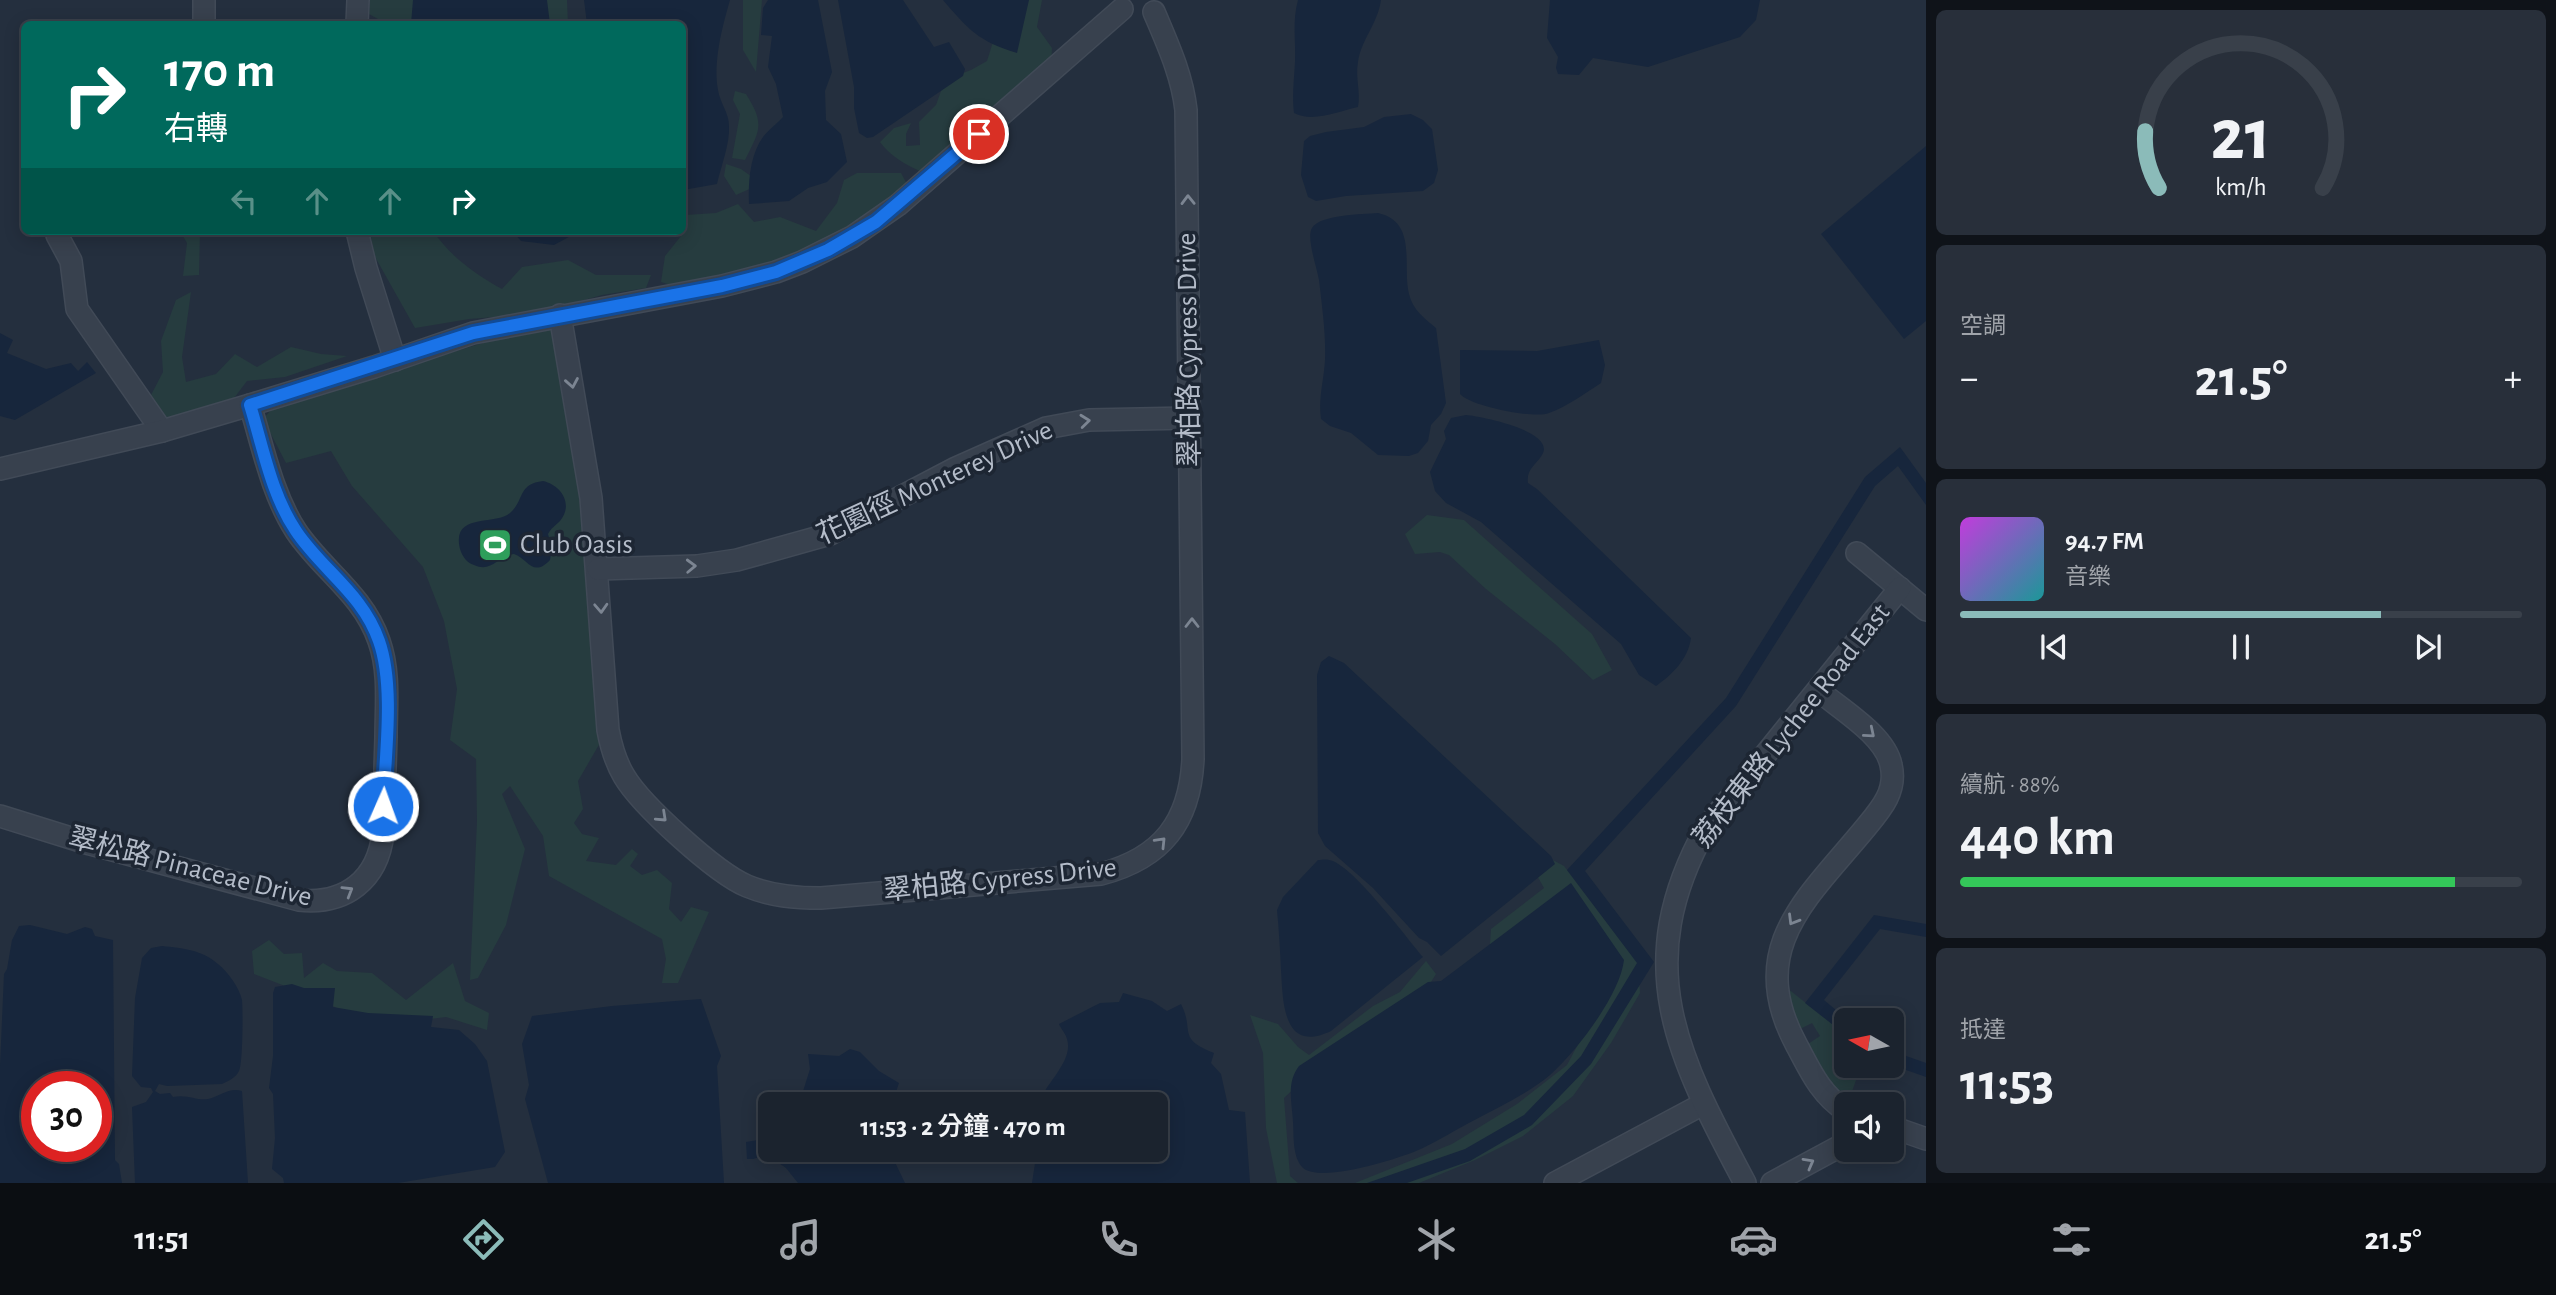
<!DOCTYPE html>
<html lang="zh-TW">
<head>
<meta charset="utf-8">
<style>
  :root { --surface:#1b232e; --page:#282f3a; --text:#f1f3f6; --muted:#a0a4aa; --line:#39404a; --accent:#8bbbb9 }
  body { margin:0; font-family:"Alegreya Sans","Noto Sans TC",sans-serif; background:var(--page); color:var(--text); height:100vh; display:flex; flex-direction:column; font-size:26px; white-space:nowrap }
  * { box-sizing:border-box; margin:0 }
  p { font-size:23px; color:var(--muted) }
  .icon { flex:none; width:38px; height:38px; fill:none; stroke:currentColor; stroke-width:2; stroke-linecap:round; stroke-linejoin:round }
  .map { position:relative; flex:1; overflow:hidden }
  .drawer { display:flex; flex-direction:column; gap:10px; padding:10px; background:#0f1319; width:630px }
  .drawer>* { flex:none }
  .hud { position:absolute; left:21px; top:21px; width:665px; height:214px; border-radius:10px; box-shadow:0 4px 18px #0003,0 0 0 2px var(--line); background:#00695c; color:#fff; overflow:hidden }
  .needle { width:46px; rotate:279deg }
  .buttons { position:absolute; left:1834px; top:1008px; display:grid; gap:14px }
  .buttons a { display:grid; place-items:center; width:70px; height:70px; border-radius:10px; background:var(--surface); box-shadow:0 4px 18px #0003,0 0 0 2px var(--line); font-size:35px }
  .speed { position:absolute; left:21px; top:1071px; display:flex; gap:14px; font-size:35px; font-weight:700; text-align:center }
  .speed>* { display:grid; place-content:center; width:91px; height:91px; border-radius:50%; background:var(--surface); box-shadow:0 4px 18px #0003,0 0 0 2px var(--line); line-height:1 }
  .speed .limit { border:10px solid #d22; background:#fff; color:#111 }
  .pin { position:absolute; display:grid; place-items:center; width:60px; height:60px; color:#fff; margin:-30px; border:4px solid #fff; border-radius:50%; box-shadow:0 2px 7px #0007 }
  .me { position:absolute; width:77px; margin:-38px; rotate:2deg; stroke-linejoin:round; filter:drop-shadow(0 0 5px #0008) }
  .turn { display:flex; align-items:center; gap:24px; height:147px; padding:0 28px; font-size:32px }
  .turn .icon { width:91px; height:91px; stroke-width:2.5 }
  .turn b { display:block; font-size:49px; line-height:60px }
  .lanes { display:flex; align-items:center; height:66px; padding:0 28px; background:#0003; justify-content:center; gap:35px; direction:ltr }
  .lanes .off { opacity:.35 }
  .big { font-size:52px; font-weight:600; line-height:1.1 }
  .drawer .tile { flex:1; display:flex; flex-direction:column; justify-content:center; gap:10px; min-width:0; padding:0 24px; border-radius:10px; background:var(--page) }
  .drawer .dial { align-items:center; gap:0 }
  .dial svg { height:182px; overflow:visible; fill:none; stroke:var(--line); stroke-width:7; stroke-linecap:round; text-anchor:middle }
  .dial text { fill:var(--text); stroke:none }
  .song { display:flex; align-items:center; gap:21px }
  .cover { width:84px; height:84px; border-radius:10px; background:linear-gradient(135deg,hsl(290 70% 55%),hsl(180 70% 35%)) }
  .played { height:7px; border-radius:4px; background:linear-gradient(90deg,var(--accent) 75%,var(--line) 75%) }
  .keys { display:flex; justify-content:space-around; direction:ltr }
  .heat { display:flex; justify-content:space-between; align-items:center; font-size:38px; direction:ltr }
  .charge { height:10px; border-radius:5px; background:linear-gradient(90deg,#34c759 88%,var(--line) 0) }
  .trip { position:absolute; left:758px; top:1092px; width:410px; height:70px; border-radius:10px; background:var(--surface); box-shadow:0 4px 18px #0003,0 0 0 2px var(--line); font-weight:600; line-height:70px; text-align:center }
  .tabs { display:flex; height:112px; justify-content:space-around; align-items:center; background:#0b0e12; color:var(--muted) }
  .tabs .icon { width:49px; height:49px }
  .tabs .on { color:var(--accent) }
  .tabs b { font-size:32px; color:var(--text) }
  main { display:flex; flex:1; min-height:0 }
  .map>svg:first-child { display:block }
</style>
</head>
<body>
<main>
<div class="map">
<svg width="1926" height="1183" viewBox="0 0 1926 1183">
  <rect width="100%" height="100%" fill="#242f3e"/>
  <g fill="#263c3f">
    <polygon points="370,0 422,0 422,24 377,24 378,19 369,14"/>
    <polygon points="541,0 567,0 568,24 542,24"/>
    <polygon points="743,0 762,0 756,72 743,50"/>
    <path d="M 1006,0 L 1042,0 L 1037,27 L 1052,48 L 1051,72 L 934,177 C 914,169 892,159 880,142 L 894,128 L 911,123 L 906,134 L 906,146 L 920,145 L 919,122 L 936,105 L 945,80 L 971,70 L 987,61 Z"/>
    <path d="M 735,91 L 746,94 C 765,124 760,130 745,160 L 732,158 L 740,114 L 733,100 Z"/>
    <polygon points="726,164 741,169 755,179 754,187 736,195 724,176"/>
    <polygon points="857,173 901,173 907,184 840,236 753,275 671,285 661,282 665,256 681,236 686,215 716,213 738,204 754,222 780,217 816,231 837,203 844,180"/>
    <polygon points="180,231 200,231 199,275 183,276 187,243"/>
    <path d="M 370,231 L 433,231 C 450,256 476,275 502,289 L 522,267 L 568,260 L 596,275 L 651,275 L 646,288 L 602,295 L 556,308 L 519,315 L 469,319 L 415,328 L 374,255 Z"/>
    <polygon points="191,292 182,357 186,382 216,374 235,354 257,367 291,347 321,354 347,356 285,377 247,381 225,410 174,428 151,395 163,372 161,341 176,300"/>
    <polygon points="552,322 581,476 600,743 578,781 583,809 574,823 582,834 599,838 586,861 616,865 632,849 638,854 630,866 642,875 657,870 672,883 669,909 681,922 691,907 709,912 678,983 662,983 666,959 662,939 549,876 543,836 510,786 502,794 525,849 506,925 478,978 470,980 477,821 476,759 450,740 457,689 444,621 423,567 352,486 331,451 286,463 263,419 281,399 381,374"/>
    <polygon points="1427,515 1464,520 1592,634 1612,670 1593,680 1555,644 1486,589 1449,555 1440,552 1415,554 1405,534"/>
    <polygon points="1534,850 1564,866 1638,963 1640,993 1611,1043 1573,1096 1523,1136 1475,1160 1419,1183 1355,1183 1452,1144 1517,1104 1567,1065 1605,994 1489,960 1491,929 1544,888 1530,863"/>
    <polygon points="269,940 284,954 302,953 304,978 323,963 337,971 372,973 406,1000 453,963 465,1001 489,1013 487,1030 446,1017 389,1024 362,1020 316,998 254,974 252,951"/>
    <polygon points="1426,961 1436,974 1421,998 1303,1080 1284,1098 1290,1176 1298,1183 1277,1183 1266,1128 1263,1053 1250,1015 1278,1024 1298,1047 1309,1055 1373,1006 1400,992"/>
    <polygon points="1787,988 1846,1035 1846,1066 1861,1066 1849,1100 1829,1082 1808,1044 1820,1036 1812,1023 1800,1029 1794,1019"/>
  </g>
  <g fill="#17263c" fill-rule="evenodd">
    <polygon points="413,0 547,0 550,24 411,24"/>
    <path d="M 584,0 L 730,0 C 722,28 713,61 718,90 C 720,103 729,113 729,126 C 730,144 721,166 717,184 L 683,190 L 682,24 L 587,24 Z"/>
    <path d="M 768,0 L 818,0 L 832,72 L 825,91 L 826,120 L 841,134 L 847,162 L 827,182 L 808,188 L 789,201 L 749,204 C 748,182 750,155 763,137 C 768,130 777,124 783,117 L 776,84 L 768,67 L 772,36 L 761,35 L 763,8 Z"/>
    <polygon points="838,0 903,0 934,47 949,42 965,69 963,76 873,137 867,138 859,133 854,108 854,87"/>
    <path d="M 943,0 L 1029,0 L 1017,53 C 978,41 969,30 943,0 Z"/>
    <path d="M 1298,0 L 1381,0 C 1378,23 1361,40 1358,62 C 1355,77 1361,92 1358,107 C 1339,111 1313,123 1294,113 C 1292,96 1294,80 1295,62 C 1296,40 1292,22 1298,0 Z"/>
    <polygon points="1550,0 1760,0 1756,20 1740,37 1648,67 1593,58 1579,75 1558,74 1556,68 1558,57 1547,38"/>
    <polygon points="1411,114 1423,120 1432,129 1438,170 1434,183 1423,191 1346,196 1316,201 1308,197 1301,175 1304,141 1310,136 1326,132 1364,127 1384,117"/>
    <polygon points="1926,146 1926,321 1904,339 1821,234"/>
    <path d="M 1378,213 C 1418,222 1402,266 1409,294 C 1413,310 1424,318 1436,328 L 1446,403 L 1441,414 L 1431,425 L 1428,441 L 1418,453 L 1409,456 L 1378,455 L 1351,433 L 1330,426 L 1321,419 C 1318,399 1324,380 1325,360 C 1326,334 1322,306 1319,280 C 1317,268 1306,237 1312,228 C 1319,215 1363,214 1378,213 Z"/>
    <polygon points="512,231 580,231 554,245 521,241"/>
    <polygon points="0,333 13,340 7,353 46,369 71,363 78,371 87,362 96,373 15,420 0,416"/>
    <path d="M 1599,340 L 1605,365 L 1601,383 C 1584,394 1568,406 1549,413 C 1534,419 1470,406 1460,394 L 1460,350 L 1537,351 Z"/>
    <path d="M 1466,415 C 1479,416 1557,431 1542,455 C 1536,465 1526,469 1528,483 L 1537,489 L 1691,638 C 1688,659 1673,674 1656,686 L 1639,675 L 1621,644 L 1481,522 L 1446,503 L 1435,491 L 1430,472 L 1446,439 L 1444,431 L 1451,418 Z"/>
    <polygon points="1900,447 1926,483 1926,505 1898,466 1875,486 1736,706 1585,871 1654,962 1591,1064 1532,1125 1470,1161 1407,1183 1367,1183 1465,1149 1524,1115 1581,1056 1637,963 1567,870 1726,698 1865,477"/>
    <path d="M 543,481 C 561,485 574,504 560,521 C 555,526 551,528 548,534 L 552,548 L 550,560 C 533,578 528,559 514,554 C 498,556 492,573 474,565 C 467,563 462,556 460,549 C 451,512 495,526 510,513 C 525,500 517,484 543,481 Z"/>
    <polygon points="1329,656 1344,663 1551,856 1555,864 1441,956 1427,942 1419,938 1373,888 1325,846 1318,833 1317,675 1321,662"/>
    <path d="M 1318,860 C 1321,860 1325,859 1329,860 C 1351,863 1406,937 1423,957 L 1331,1031 C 1283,1054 1283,1003 1281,970 C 1280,950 1279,930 1277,910 L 1283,897 Z"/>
    <path d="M 1571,883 L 1624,960 C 1620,995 1576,1052 1550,1075 C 1526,1095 1495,1109 1467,1124 C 1450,1133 1433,1144 1416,1151 C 1394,1160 1321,1183 1303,1168 C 1292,1157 1294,1136 1293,1122 C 1292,1102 1286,1083 1299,1066 L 1428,982 L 1441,981 Z"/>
    <polygon points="1874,915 1926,924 1926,937 1880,929 1824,1000 1848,1020 1846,1020 1846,1035 1805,1003"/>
    <path d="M 30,925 L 67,934 L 85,927 L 92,929 L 95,936 L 113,940 L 115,1160 L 119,1164 L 122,1183 L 0,1183 L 0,1066 L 4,974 L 7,969 L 12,940 L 19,926 ZM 37,1087 L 96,1087 L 96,1146 L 37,1146 Z"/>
    <path d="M 162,946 C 183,948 202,950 218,964 C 228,972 239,987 242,1000 C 243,1009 243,1063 239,1071 C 236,1077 229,1081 222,1084 L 167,1086 L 159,1084 L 155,1091 L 160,1094 L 170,1093 L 173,1097 C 188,1094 197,1101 208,1099 C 221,1096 229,1087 242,1091 L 248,1183 L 135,1183 L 132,1107 L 146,1102 L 153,1092 L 151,1088 L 141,1087 L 132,1076 L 135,998 L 142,958 L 151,948 Z"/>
    <polygon points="292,984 304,988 335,988 333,1007 368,1013 433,1016 431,1027 459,1030 475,1044 487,1061 505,1152 495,1167 398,1183 284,1183 283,1178 272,1169 275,1138 273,1094 269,1088 273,1056 273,993 275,987"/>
    <path d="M 1123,993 L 1152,1001 L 1167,1011 L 1181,1004 C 1195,1031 1176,1038 1214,1053 L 1211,1063 L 1221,1074 L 1229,1110 L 1245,1112 L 1250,1183 L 1032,1183 L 1037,1150 L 1155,1150 L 1155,1104 L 1038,1104 C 1045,1084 1074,1061 1067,1039 C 1066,1034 1061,1029 1059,1024 L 1100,1003 L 1119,1002 Z"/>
    <polygon points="701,999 721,1056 717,1066 724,1183 548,1183 525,1099 529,1085 522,1044 532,1016 612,1006"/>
    <polygon points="850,1049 860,1052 879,1071 899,1083 892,1104 799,1104 810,1069 808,1054 839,1056"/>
    <polygon points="1892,1051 1926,1063 1926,1077 1892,1065"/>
    <polygon points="770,1138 770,1150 889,1150 905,1183 798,1183 786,1168 767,1155 753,1159 747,1159 746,1142"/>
  </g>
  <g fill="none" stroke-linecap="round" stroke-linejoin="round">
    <g stroke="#414a57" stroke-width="24">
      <g id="minor">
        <polyline points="204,0 204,24"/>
        <polyline points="357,24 358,0"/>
        <polyline points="357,231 366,268 395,360"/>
        <polyline points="57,235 71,261 77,309 162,431"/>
        <path d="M 560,315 L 591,498 L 608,730 C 611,746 615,761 624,776 C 641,805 716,873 747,886 C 771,896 795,898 821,898 L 1101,874 C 1162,858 1190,822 1193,759 L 1186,110 C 1182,75 1168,45 1154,12"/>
        <polyline points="0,469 162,431 250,405 374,367 473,333 722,286 776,272 802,262 852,237 898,205 1122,9"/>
        <polyline points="1857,553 1926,610"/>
        <polyline points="598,569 697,566 737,560 830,534 956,468 1046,428 1089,420 1190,418"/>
        <path d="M 1818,690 C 1840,709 1885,735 1891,765 C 1897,790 1882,808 1867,826 C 1809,897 1744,947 1796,1044 C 1810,1070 1820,1094 1846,1111"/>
        <path d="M 0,816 L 90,844 L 299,900 C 345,905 378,880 383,833 C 384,801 385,769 386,737 C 386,705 390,672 379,641 C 363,594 322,570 296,531 C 272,494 263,447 250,405"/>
        <polyline points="1892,1127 1926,1139"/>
        <polyline points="1555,1183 1703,1104"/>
        <path d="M 1745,1183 C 1678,1057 1629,966 1706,828 L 1900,588"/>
        <polyline points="1772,1183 1846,1143"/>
      </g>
    </g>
    <use href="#minor" stroke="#38414e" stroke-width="21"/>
  </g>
  <defs><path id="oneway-chevron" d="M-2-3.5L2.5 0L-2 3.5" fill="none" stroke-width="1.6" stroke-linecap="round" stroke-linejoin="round" transform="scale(1.75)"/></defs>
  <g stroke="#7c8592">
    <use href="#oneway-chevron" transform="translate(1188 200) rotate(-91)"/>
    <use href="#oneway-chevron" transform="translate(572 383) rotate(80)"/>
    <use href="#oneway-chevron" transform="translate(1085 421) rotate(-6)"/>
    <use href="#oneway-chevron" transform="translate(691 566) rotate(-2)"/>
    <use href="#oneway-chevron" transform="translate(601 608) rotate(87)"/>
    <use href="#oneway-chevron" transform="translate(1192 623) rotate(-90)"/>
    <use href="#oneway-chevron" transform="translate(1870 733) rotate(40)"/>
    <use href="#oneway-chevron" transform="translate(662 817) rotate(43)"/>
    <use href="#oneway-chevron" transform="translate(1161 842) rotate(-46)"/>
    <use href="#oneway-chevron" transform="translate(348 891) rotate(-31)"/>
    <use href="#oneway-chevron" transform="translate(1793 920) rotate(121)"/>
    <use href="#oneway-chevron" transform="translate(1809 1163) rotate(-29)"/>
  </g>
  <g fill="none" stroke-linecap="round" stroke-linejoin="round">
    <g stroke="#114b97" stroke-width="18">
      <path id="route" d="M 383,806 C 385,757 395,686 379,641 C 363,594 322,570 296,531 C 271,494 263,447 250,405 L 473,333 L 722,286 L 776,272 L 828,250 L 876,222 L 979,134"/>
    </g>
    <use href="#route" stroke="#1a73e8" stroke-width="12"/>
  </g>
  <defs>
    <g id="stadium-square" transform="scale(1.75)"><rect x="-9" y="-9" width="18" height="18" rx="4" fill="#2e9e5b" stroke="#1d2633"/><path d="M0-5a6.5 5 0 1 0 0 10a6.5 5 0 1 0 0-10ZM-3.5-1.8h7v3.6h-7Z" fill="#fff"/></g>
  </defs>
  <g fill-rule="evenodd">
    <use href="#stadium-square" x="495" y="545"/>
  </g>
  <g text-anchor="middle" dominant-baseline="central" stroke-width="7" stroke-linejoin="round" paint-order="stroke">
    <g font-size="28" fill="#b4bcc9" stroke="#1d2633">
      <text transform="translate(1189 350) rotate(-91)">翠柏路 Cypress Drive</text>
      <text transform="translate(935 483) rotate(-25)">花園徑 Monterey Drive</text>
      <text transform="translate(1792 726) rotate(-52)">荔枝東路 Lychee Road East</text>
      <text transform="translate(190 868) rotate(14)">翠松路 Pinaceae Drive</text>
      <text transform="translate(1000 880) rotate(-6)">翠柏路 Cypress Drive</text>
    </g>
    <g font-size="28" fill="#b4bcc9" stroke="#1d2633" text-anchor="start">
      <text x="520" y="545">Club Oasis</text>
    </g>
  </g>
</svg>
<div class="buttons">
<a><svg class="needle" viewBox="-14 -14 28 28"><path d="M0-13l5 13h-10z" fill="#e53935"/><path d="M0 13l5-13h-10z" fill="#a0a4aa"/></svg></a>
<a><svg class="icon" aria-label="sound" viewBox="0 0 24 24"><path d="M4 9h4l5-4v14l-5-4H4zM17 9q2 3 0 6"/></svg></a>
</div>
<div class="speed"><div class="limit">30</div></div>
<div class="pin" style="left:979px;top:134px;background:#d93025"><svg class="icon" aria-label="arrive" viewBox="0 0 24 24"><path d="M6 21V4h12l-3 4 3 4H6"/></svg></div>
<svg class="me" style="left:383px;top:806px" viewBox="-20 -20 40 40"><circle r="17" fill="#1a73e8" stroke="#fff" stroke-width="3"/><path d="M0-11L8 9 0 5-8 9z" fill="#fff"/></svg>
<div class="trip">11:53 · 2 分鐘 · 470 m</div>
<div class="hud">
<div class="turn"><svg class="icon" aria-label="right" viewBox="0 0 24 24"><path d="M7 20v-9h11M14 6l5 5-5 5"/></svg><div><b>170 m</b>右轉</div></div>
<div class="lanes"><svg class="icon off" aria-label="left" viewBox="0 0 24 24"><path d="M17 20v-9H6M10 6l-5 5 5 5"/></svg><svg class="icon off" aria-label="ahead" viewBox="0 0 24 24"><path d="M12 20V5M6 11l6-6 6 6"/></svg><svg class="icon off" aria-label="ahead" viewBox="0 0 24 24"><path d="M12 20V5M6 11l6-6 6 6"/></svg><svg class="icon" aria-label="right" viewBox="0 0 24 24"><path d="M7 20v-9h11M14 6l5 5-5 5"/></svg></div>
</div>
</div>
<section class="drawer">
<div class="tile dial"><svg viewBox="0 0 100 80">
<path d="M14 69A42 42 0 1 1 86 69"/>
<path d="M14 69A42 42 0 0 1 8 44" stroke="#8bbbb9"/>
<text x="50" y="56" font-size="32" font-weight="700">21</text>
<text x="50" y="72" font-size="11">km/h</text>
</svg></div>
<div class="tile"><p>空調</p>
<div class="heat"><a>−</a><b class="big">21.5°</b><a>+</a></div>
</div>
<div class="tile">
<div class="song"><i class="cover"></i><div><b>94.7 FM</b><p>音樂</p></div></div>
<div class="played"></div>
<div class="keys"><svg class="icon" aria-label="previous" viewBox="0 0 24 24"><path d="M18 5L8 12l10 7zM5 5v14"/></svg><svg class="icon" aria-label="pause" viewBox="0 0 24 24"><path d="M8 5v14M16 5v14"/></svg><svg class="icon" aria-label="next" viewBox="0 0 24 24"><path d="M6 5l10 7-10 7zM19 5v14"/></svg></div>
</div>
<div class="tile"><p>續航 · 88%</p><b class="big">440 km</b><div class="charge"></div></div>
<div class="tile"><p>抵達</p><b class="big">11:53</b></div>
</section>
</main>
<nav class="tabs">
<b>11:51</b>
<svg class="icon on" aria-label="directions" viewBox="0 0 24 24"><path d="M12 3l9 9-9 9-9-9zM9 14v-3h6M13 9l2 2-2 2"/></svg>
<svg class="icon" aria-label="music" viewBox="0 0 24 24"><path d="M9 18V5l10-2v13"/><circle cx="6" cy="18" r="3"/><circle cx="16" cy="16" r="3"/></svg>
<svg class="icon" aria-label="phone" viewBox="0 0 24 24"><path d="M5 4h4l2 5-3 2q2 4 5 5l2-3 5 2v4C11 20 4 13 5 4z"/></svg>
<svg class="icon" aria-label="climate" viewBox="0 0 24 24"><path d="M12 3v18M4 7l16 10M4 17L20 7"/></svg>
<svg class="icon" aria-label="car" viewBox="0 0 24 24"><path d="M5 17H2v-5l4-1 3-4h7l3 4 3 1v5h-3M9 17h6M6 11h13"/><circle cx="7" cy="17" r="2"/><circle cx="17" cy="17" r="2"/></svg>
<svg class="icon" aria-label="filters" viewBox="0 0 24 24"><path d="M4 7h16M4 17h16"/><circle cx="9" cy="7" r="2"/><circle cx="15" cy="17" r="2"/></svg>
<b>21.5°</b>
</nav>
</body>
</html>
